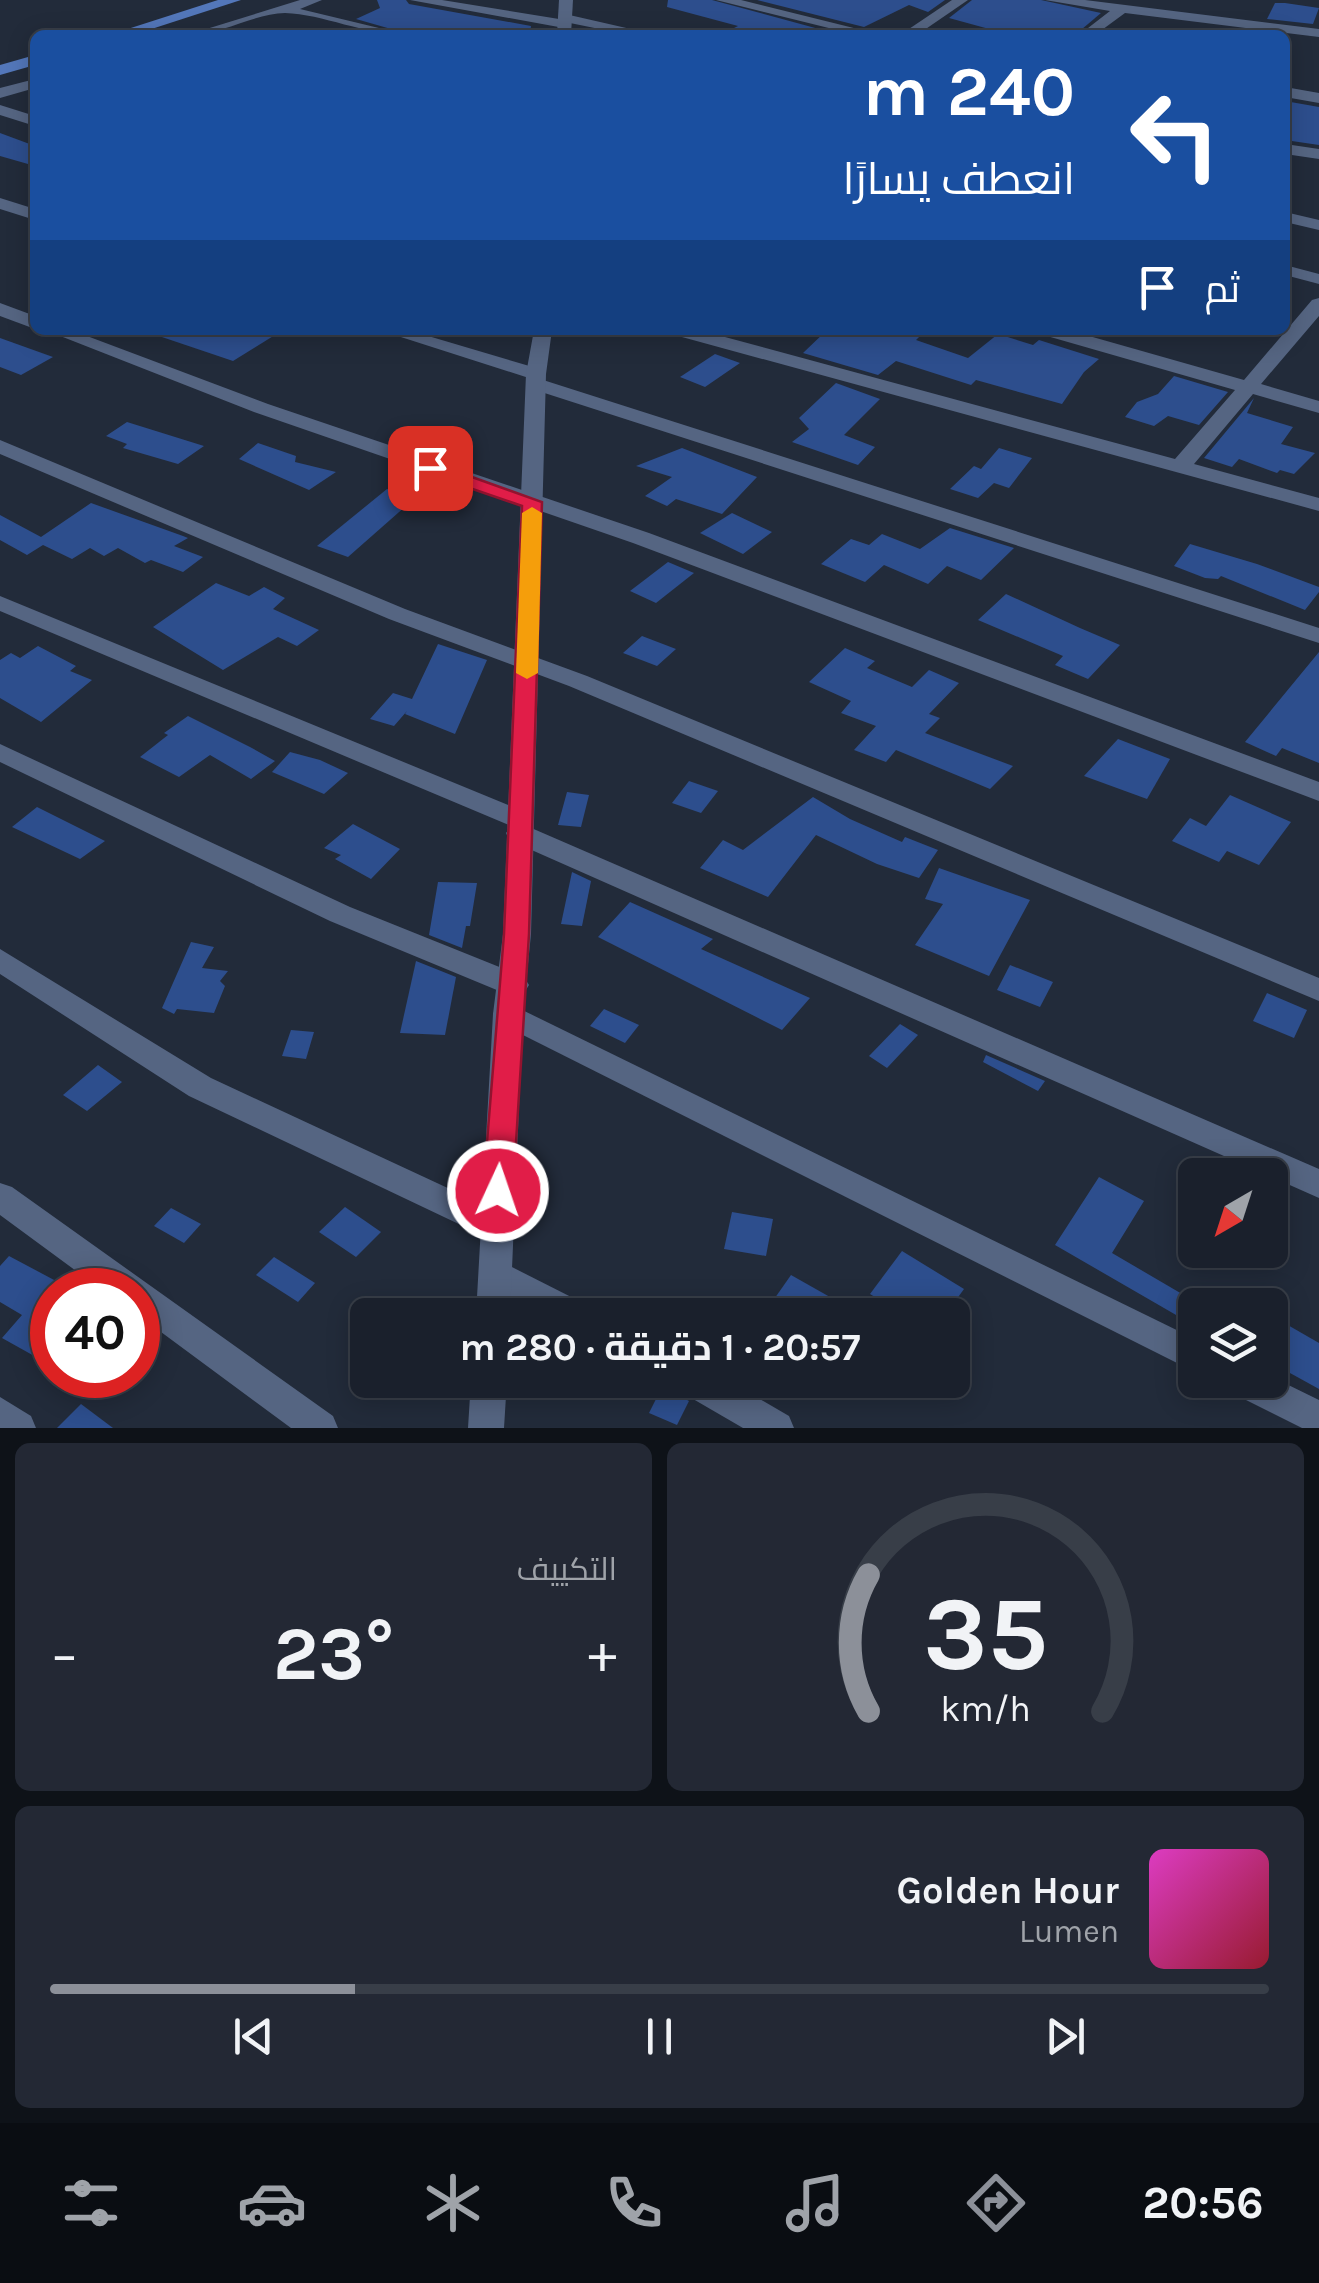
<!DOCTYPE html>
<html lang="ar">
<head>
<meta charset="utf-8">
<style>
  :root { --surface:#1a202c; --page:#232834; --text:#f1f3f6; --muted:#9fa3a9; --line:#383e48; --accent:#8c9099 }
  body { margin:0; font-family:Karla,Cairo,sans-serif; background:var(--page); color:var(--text); direction:rtl; height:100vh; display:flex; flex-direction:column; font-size:38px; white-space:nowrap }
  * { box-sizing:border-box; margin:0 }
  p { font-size:32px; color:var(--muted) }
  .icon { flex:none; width:55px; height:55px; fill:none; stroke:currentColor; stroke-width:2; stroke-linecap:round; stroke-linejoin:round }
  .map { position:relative; height:1428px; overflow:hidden; direction:ltr }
  .side { display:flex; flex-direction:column; gap:15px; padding:15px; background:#0e1218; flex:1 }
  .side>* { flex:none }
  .hud { position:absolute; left:30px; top:30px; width:1260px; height:305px; border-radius:15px; box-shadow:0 5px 25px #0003,0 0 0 2px var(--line); direction:rtl; background:#1a4fa0; color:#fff; overflow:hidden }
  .needle { width:65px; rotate:219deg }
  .buttons { position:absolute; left:1178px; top:1158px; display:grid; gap:20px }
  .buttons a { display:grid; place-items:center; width:110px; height:110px; border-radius:15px; background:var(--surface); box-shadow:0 5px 25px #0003,0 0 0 2px var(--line); font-size:50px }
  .speed { position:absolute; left:30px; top:1268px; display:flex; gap:20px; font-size:50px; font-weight:700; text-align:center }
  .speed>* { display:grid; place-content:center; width:130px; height:130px; border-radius:50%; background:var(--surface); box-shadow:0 5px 25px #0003,0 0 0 2px var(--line); line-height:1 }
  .speed .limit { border:15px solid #d22; background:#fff; color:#111 }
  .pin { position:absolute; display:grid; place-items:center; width:85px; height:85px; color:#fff; margin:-42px; border-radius:20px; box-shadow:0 5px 15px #0006 }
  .me { position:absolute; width:110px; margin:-55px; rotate:3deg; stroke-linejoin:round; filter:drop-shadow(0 0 8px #0008) }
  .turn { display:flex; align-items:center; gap:35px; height:210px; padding:0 50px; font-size:45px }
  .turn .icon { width:130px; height:130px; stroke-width:2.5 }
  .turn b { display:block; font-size:70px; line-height:85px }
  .then { display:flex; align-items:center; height:95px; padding:0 50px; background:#0003; gap:20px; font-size:38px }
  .big { font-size:75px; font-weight:700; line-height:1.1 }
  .side .card { flex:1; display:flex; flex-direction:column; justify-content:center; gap:15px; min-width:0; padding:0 35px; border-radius:15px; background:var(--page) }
  .side .dial { align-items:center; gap:0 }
  .dial svg { height:260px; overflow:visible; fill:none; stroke:var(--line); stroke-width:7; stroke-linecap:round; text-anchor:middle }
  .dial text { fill:var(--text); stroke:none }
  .song { display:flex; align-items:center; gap:30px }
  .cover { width:120px; height:120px; border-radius:15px; background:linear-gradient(135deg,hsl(310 70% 55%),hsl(350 70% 35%)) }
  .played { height:10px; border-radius:5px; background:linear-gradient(90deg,var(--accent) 25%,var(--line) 25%) }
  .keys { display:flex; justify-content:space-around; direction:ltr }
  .heat { display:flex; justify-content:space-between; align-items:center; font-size:55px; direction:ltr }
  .side .tiles { flex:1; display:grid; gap:15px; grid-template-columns:1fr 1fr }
  .card:last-child { grid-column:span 2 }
  .trip { position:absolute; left:350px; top:1298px; width:620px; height:100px; border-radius:15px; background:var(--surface); box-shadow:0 5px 25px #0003,0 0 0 2px var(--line); font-weight:700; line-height:100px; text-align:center; direction:rtl }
  .tabs { display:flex; height:160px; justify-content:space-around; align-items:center; background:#0a0d12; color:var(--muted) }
  .tabs .icon { width:70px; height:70px }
  .tabs .selected { color:var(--accent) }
  .tabs b { font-size:45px; color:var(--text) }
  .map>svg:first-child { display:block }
</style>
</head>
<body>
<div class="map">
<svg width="1319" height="1428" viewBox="0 0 1319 1428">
  <rect width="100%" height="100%" fill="#222b3a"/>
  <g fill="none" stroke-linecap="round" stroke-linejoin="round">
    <g fill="#5377ba" fill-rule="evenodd">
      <polygon points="218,0 241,0 133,35 109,35"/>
      <polygon points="35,55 35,65 0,75 0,65"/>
    </g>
  </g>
  <g fill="#2d4e8d">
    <polygon points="377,0 406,0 409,4 531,26 530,35 412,35 356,19 380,8"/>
    <polygon points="668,0 712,0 841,35 720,35 738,26 667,7"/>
    <polygon points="757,0 945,0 928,12 909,5 864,27"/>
    <polygon points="972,0 1041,0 1101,13 1075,35 1011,35 949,18"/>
    <polygon points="1275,3 1285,3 1319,8 1313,24 1267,19"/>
    <polygon points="1285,101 1319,107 1319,145 1285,140"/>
    <polygon points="0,133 35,146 35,166 0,156"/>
    <polygon points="154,330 283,330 233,361 153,334"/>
    <polygon points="827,330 926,330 916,340 968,358 998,334 1033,345 1039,340 1099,359 1084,372 1062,404 976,380 971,385 896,361 878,375 803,353"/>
    <polygon points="0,338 53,357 21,375 0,367"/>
    <polygon points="715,354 740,363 705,387 680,377"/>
    <polygon points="1174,376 1228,392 1199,425 1168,416 1154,426 1125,417 1137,402 1158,394"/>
    <polygon points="836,383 880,399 844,435 875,447 858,465 792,442 809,429 799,418"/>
    <polygon points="1254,398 1247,413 1293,427 1281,444 1315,453 1294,474 1280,470 1277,473 1239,459 1232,467 1204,458"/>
    <polygon points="127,422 204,446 178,464 123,448 127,444 106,436"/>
    <polygon points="258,443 296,456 295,462 336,472 309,490 239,459"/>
    <polygon points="682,448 757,477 722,514 676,499 667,506 645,496 672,477 636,466"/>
    <polygon points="999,448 1032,458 1009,488 994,483 978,498 950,489 974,466 981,469"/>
    <polygon points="387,489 415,498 348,557 317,546"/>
    <polygon points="91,503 183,536 188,538 174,546 203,557 183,572 151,560 145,563 118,548 104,556 90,548 72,559 43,545 27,555 0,540 0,515 41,537"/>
    <polygon points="732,513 772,532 743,554 700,533"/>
    <polygon points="950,528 1014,548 981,580 947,566 928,584 884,565 865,582 821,564 851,539 869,545 882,534 920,549"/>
    <polygon points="1190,544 1257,564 1319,587 1319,592 1305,610 1221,576 1218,579 1205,578 1174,566"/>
    <polygon points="668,562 694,573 656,603 630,591"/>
    <polygon points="216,583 249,596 264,587 285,598 273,609 319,630 297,646 278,637 223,670 153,627"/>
    <polygon points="1006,594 1080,628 1120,645 1088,679 1055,665 1063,656 978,620"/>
    <polygon points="642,636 676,649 657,666 623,653"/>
    <polygon points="438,644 487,660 455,734 405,714 407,711 394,726 370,719 393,693 412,699"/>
    <polygon points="38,646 76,666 70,671 92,680 41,722 0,698 0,660 11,653 20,658"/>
    <polygon points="845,648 875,661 867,668 912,687 929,670 959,683 929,714 940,718 925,733 1013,766 990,789 896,750 886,762 854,750 876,726 841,713 851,701 809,682"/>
    <polygon points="1319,652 1319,763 1282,748 1276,756 1245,742"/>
    <polygon points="188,716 250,747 275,761 251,779 210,755 179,777 140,757 168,735 164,733"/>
    <polygon points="1118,739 1170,759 1147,799 1084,776"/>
    <polygon points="290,752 320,760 348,773 324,794 272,772"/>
    <polygon points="689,781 718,791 701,813 672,803"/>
    <polygon points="567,792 589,795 581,827 558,825"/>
    <polygon points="1230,795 1291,822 1259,865 1227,851 1219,862 1172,841 1190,818 1206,826"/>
    <polygon points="813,797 850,819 902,842 905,837 938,850 919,878 877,864 816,835 768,897 700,868 723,840 743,850"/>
    <polygon points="37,807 105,841 80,859 12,827"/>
    <polygon points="353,824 400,849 371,879 335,859 341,855 324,848"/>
    <polygon points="939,868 1030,900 989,976 915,945 943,904 925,899"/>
    <polygon points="572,872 591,881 582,926 561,924"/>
    <polygon points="438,882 477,883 470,926 466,926 462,948 429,935"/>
    <polygon points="630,902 713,939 701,949 810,998 782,1030 598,937"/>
    <polygon points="191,942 214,947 202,968 228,971 220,981 225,986 214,1013 177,1009 174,1014 162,1008"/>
    <polygon points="416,961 456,977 445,1035 400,1033"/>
    <polygon points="1010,965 1053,982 1040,1007 997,990"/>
    <polygon points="1267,993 1307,1010 1294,1038 1253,1021"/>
    <polygon points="604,1009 639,1025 625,1043 590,1026"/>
    <polygon points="900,1024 918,1035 887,1068 869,1056"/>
    <polygon points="291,1030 314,1032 306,1059 282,1056"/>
    <polygon points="986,1055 1045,1081 1038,1091 983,1062"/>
    <polygon points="98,1065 122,1082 87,1111 63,1095"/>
    <polygon points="1099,1177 1144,1201 1112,1253 1194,1301 1183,1319 1055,1245"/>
    <polygon points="345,1207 381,1232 356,1257 319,1232"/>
    <polygon points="171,1208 201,1224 184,1243 154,1226"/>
    <polygon points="732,1212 773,1219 766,1256 724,1249"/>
    <polygon points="902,1251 964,1289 945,1315 904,1315 870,1294"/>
    <polygon points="9,1256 56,1281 52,1285 52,1337 36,1357 2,1338 22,1315 0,1302 0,1266"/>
    <polygon points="274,1257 315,1283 298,1302 256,1275"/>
    <polygon points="791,1275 837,1301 828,1315 763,1315"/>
    <polygon points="1286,1324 1319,1343 1319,1389 1270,1362"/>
    <polygon points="662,1387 689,1401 677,1425 649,1413"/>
    <polygon points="81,1404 113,1428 57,1428"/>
  </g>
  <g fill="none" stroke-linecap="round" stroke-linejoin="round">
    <g fill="#556582" fill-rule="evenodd">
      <path d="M 300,0 L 322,0 L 300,9 L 408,35 C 364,35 323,14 285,13 C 256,13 222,35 187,35 Z"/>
      <polygon points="410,0 442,0 559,19 565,14 657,35 629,35 570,23 564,28"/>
      <polygon points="716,0 741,0 882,35 857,35"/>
      <polygon points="952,0 968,0 917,35 900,35"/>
      <polygon points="1045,0 1085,0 1319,29 1319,37 1125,13 1095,35 1079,35 1110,11"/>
      <polygon points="35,79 35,88 0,98 0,88"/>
      <polygon points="1285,87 1319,93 1319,103 1285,97"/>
      <polygon points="0,105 35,116 35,126 0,115"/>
      <polygon points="1285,144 1319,149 1319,159 1285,154"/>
      <polygon points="0,198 35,209 35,220 0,209"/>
      <polygon points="1285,212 1319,220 1319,230 1285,222"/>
      <polygon points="1285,265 1319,274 1319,284 1285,275"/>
      <polygon points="1319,298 1319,316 1261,384 1319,401 1319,413 1253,394 1194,464 1319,498 1319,511 671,334 669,330 699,330 1175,459 1235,390 1040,334 1038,330 1068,330 1244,380 1312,300"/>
      <polygon points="0,303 35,316 35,329 0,316"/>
      <polygon points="45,330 71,330 268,404 649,533 1319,782 1319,801 633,543 254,412"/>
      <polygon points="379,330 408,330 543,370 546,374 540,379 1319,628 1319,643 529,388 526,384 532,379"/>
      <polygon points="0,440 405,609 587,676 1319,978 1319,1001 569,686 389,619 0,454"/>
      <polygon points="0,596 530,814 534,820 529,827 1319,1169 1319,1198 509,840 506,833 511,826 0,611"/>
      <polygon points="0,744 350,907 524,977 529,985 524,993 514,996 504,993 330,921 0,762"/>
      <polygon points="0,949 211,1078 508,1216 513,1226 508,1236 496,1240 484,1236 189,1096 0,974"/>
      <polygon points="508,1003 1195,1339 1195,1372 497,1022 493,1014 497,1006"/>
      <polygon points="0,1183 12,1187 333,1416 338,1428 291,1428 138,1315 138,1290 102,1290 0,1215"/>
      <polygon points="496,1259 585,1304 590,1315 541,1315 484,1285 479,1274 484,1263"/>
      <polygon points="1270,1376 1319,1400 1319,1428 1302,1428 1230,1392 1225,1380 1270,1380"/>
      <polygon points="676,1380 727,1380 789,1416 794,1428 743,1428 681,1392"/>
      <polygon points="0,1397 31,1416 36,1428 0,1428"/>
    </g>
    <g fill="#556582" fill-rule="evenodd">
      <polygon points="559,0 573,0 571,35 557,35"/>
      <polygon points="534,330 552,330 546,374 531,934 523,1014 510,1315 476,1315 493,1014 503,934 526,374"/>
      <polygon points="471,1380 507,1380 504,1428 468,1428"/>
    </g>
  </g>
  <polygon fill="#e11d48" stroke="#92132f" stroke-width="2.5" points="430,462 542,502 529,934 513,1191 509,1200 498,1203 487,1200 483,1191 504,934 522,506 423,472 420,468"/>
  <polygon fill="#f59e0b" points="532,507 542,513 538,673 527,679 516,673 522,513"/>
</svg>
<div class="buttons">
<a><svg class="needle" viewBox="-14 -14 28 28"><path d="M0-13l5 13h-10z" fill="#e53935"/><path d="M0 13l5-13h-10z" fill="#9fa3a9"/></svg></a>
<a><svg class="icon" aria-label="layers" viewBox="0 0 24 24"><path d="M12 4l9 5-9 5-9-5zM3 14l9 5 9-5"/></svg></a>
</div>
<div class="speed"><div class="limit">40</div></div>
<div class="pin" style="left:430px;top:468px;background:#d93025"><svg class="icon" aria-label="arrive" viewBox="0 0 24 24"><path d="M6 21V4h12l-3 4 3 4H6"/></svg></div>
<svg class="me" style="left:498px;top:1191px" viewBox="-20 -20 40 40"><circle r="17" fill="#e11d48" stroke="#fff" stroke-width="3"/><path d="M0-11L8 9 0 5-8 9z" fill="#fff"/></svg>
<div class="trip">20:57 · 1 دقيقة · 280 m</div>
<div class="hud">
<div class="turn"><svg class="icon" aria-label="left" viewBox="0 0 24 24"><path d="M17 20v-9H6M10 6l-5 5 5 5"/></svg><div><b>240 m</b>انعطف يسارًا</div></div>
<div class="then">ثم<svg class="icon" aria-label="arrive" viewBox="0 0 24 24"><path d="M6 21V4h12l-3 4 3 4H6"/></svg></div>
</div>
</div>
<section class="side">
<div class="tiles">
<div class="card dial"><svg viewBox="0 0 100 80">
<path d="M14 69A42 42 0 1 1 86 69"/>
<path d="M14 69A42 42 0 0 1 14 27" stroke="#8c9099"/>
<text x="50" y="56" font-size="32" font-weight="700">35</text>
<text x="50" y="72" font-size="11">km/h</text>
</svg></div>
<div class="card"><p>التكييف</p>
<div class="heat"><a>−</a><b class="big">23°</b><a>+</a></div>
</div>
<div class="card">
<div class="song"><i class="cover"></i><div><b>Golden Hour</b><p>Lumen</p></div></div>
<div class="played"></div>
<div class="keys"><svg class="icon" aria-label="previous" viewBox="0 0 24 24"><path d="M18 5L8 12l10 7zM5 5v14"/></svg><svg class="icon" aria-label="pause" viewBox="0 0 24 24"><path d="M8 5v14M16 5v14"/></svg><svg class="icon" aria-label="next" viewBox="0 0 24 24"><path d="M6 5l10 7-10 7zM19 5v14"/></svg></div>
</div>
</div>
</section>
<nav class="tabs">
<b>20:56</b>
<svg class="icon selected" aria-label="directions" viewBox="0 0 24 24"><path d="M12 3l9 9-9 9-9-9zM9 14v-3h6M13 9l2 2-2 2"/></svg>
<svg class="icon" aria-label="music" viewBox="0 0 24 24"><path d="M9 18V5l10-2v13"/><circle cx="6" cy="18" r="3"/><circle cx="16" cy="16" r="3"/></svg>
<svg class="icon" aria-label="phone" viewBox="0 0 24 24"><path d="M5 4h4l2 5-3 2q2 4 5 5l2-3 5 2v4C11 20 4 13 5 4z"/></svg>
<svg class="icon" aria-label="climate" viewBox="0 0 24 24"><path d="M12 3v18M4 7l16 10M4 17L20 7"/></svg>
<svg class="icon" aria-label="car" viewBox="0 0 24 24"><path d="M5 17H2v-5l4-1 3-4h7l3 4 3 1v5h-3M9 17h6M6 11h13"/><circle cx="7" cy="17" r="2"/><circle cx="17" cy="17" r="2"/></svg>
<svg class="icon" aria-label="filters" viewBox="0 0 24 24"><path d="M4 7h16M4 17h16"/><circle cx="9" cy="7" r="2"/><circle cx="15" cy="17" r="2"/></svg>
</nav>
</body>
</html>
